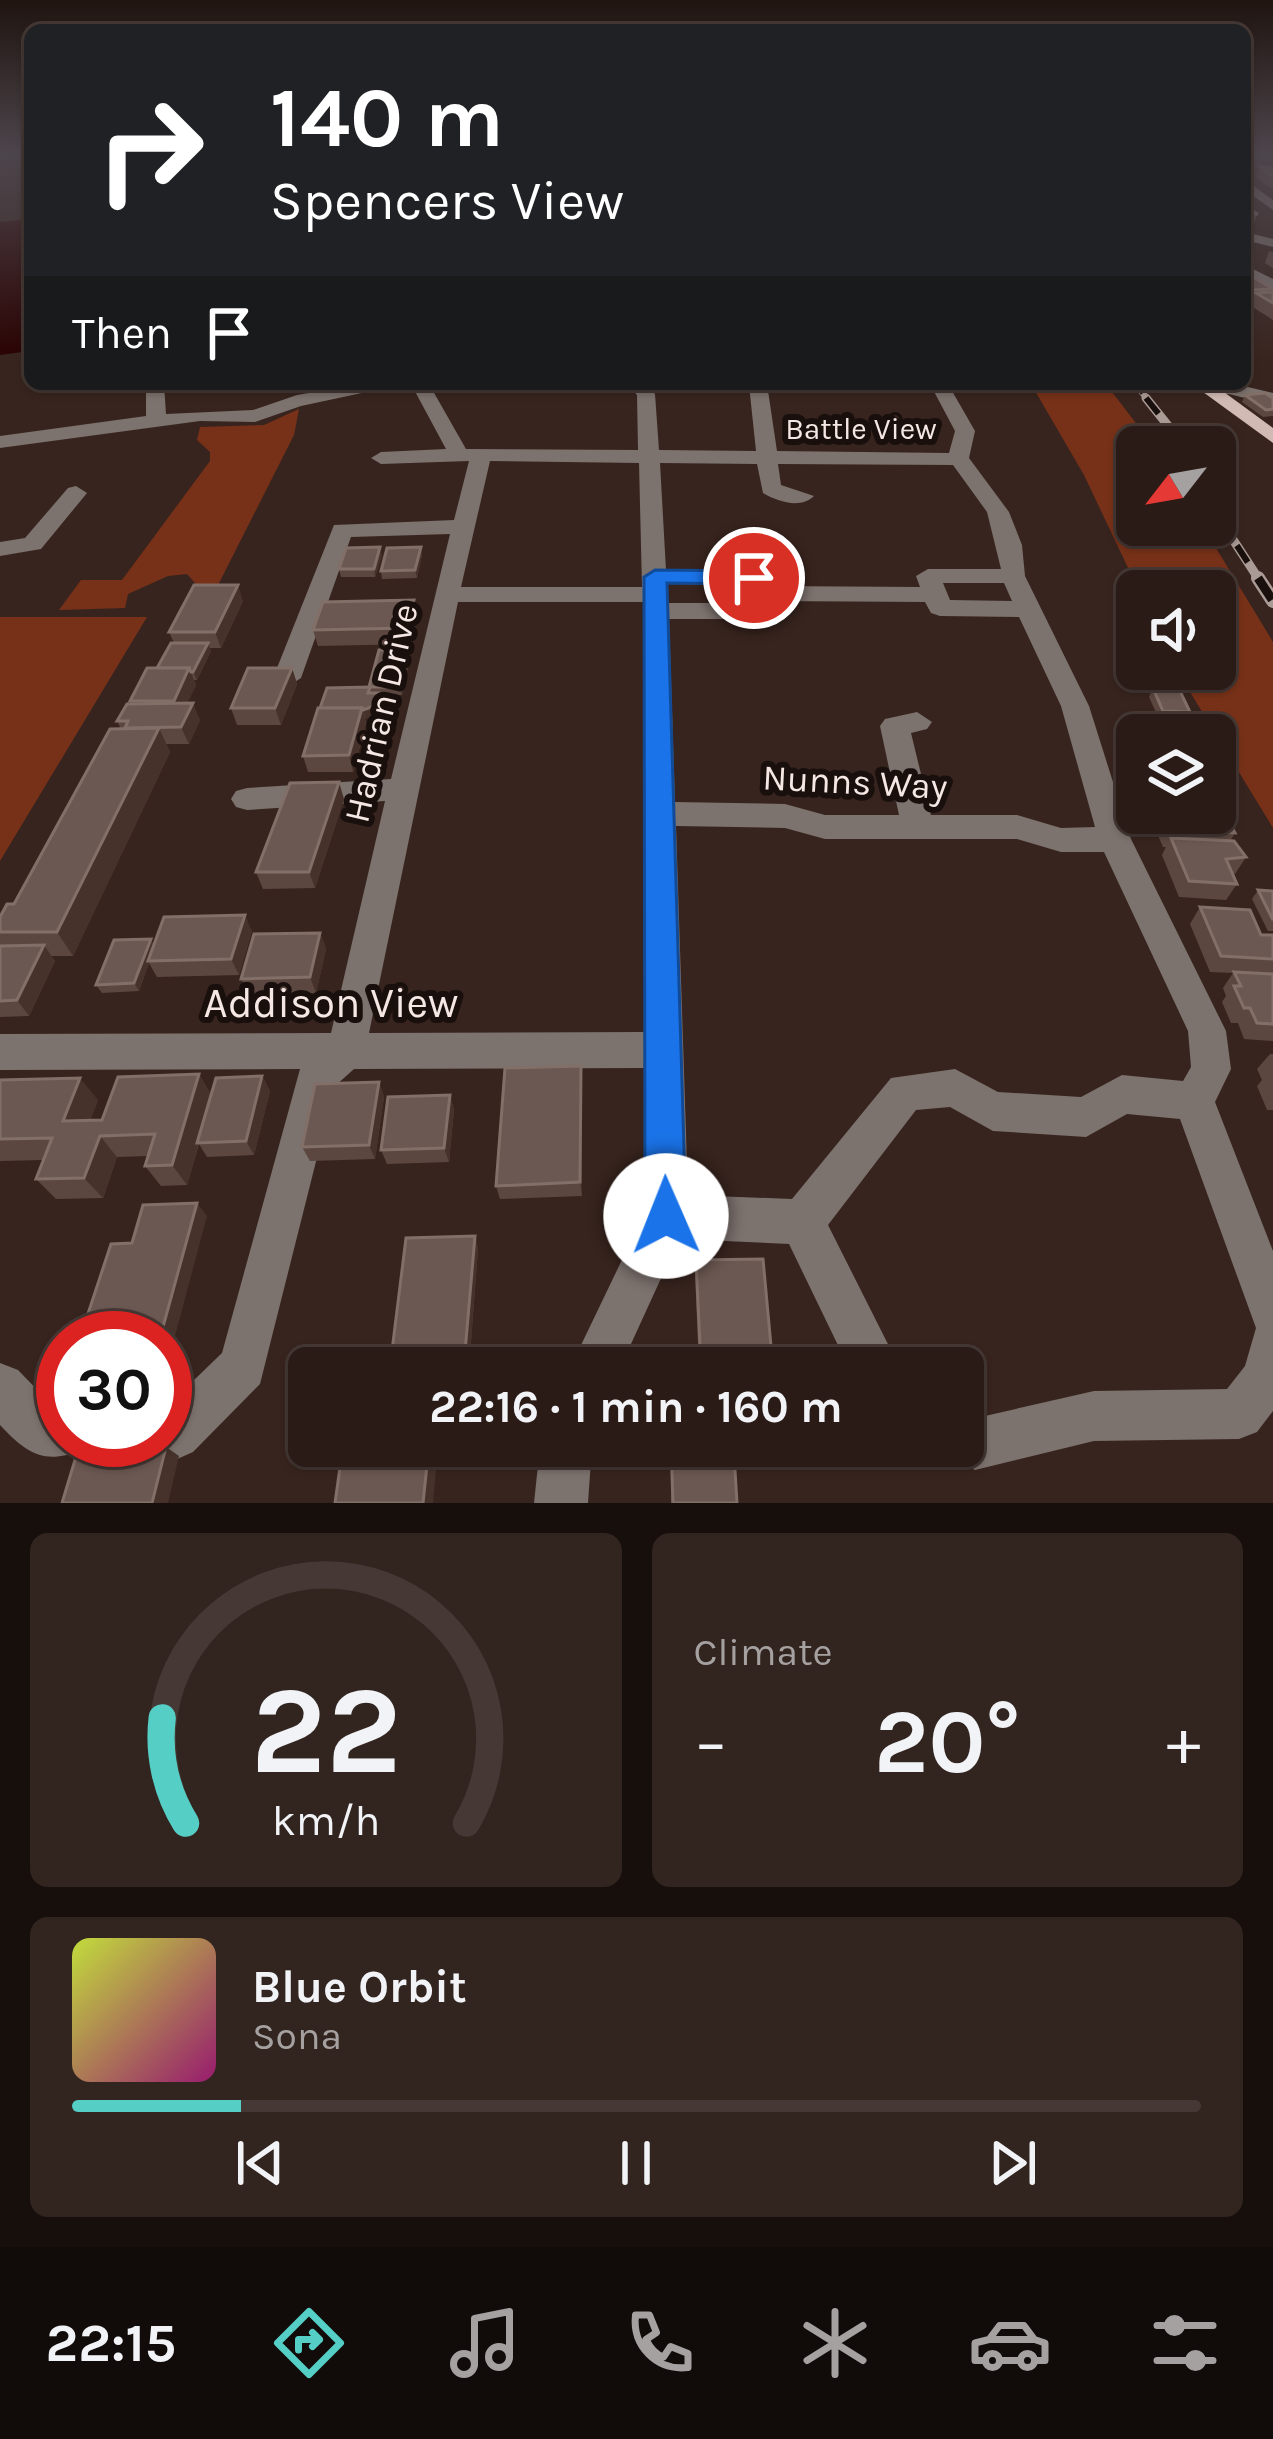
<!DOCTYPE html>
<html lang="en">
<head>
<meta charset="utf-8">
<style>
  :root { --surface:#2a1b16; --page:#32241f; --text:#f1f3f6; --muted:#a5a1a1; --line:#463935; --accent:#55cec6 }
  body { margin:0; font-family:Karla,sans-serif; background:var(--page); color:var(--text); height:100vh; display:flex; flex-direction:column; font-size:45px; white-space:nowrap }
  * { box-sizing:border-box; margin:0 }
  p { font-size:39px; color:var(--muted) }
  .icon { flex:none; width:66px; height:66px; fill:none; stroke:currentColor; stroke-width:2; stroke-linecap:round; stroke-linejoin:round }
  .map { position:relative; height:1503px; overflow:hidden }
  .sheet { display:flex; flex-direction:column; gap:30px; padding:30px; background:#170f0c; flex:1 }
  .sheet>* { flex:none }
  .top-card { position:absolute; left:24px; top:24px; width:1227px; height:366px; border-radius:18px; box-shadow:0 3px 9px #0004,0 0 0 3px var(--line); background:#202124; color:#fff; overflow:hidden }
  .needle { width:78px; rotate:239deg }
  .controls { position:absolute; left:1116px; top:426px; display:grid; gap:24px }
  .controls a { display:grid; place-items:center; width:120px; height:120px; border-radius:18px; background:var(--surface); box-shadow:0 3px 9px #0004,0 0 0 3px var(--line); font-size:60px }
  .speed { position:absolute; left:36px; top:1311px; display:flex; gap:24px; font-size:60px; font-weight:700; text-align:center }
  .speed>* { display:grid; place-content:center; width:156px; height:156px; border-radius:50%; background:var(--surface); box-shadow:0 3px 9px #0004,0 0 0 3px var(--line); line-height:1 }
  .speed .limit { border:18px solid #d22; background:#fff; color:#111 }
  .pin { position:absolute; display:grid; place-items:center; width:102px; height:102px; color:#fff; margin:-51px; border:6px solid #fff; border-radius:50%; box-shadow:0 3px 12px #0007 }
  .me { position:absolute; width:132px; margin:-66px; rotate:359deg; stroke-linejoin:round; filter:drop-shadow(0 0 9px #0008) }
  .turn { display:flex; align-items:center; gap:42px; height:252px; padding:0 48px; font-size:54px }
  .turn .icon { width:156px; height:156px; stroke-width:2.5 }
  .turn b { display:block; font-size:84px; line-height:102px }
  .then { display:flex; align-items:center; height:114px; padding:0 48px; background:#0003; gap:24px; font-size:45px }
  .big { font-size:90px; font-weight:700; line-height:1.1 }
  .sheet .card { flex:1; display:flex; flex-direction:column; justify-content:center; gap:18px; min-width:0; padding:0 42px; border-radius:18px; background:var(--page) }
  .sheet .dial { align-items:center; gap:0 }
  .dial svg { height:312px; overflow:visible; fill:none; stroke:var(--line); stroke-width:7; stroke-linecap:round; text-anchor:middle }
  .dial text { fill:var(--text); stroke:none }
  .song { display:flex; align-items:center; gap:36px }
  .cover { width:144px; height:144px; border-radius:18px; background:linear-gradient(135deg,hsl(70 70% 55%),hsl(320 70% 35%)) }
  .played { height:12px; border-radius:6px; background:linear-gradient(90deg,var(--accent) 15%,var(--line) 15%) }
  .keys { display:flex; justify-content:space-around; direction:ltr }
  .heat { display:flex; justify-content:space-between; align-items:center; font-size:66px; direction:ltr }
  .sheet .tiles { flex:1; display:grid; gap:30px; grid-template-columns:1fr 1fr }
  .card:last-child { grid-column:span 2 }
  .trip { position:absolute; left:288px; top:1347px; width:696px; height:120px; border-radius:18px; background:var(--surface); box-shadow:0 3px 9px #0004,0 0 0 3px var(--line); font-weight:700; line-height:120px; text-align:center }
  .tabs { display:flex; height:192px; justify-content:space-around; align-items:center; background:#110b09; color:var(--muted) }
  .tabs .icon { width:84px; height:84px }
  .tabs .current { color:var(--accent) }
  .tabs b { font-size:54px; color:var(--text) }
  .map>svg:first-child { display:block }
</style>
</head>
<body>
<div class="map">
<svg width="1273" height="1503" viewBox="0 0 1273 1503">
  <rect width="100%" height="100%" fill="#38241e"/>
  <g fill="#773118">
    <polygon points="1031,384 1106,384 1154,447 1137,447 1137,525 1202,525 1273,642 1273,828 1176,669 1215,669 1215,591 1139,591 1084,475"/>
    <polygon points="299,409 294,435 214,593 202,591 187,574 168,576 128,594 125,608 59,610 81,580 122,580 210,461 210,452 197,440 200,427 264,425"/>
    <polygon points="0,617 147,617 0,861"/>
  </g>
  <polygon fill="#290100" points="30,219 30,351 0,355 0,222"/>
  <g fill="none" stroke-linecap="round" stroke-linejoin="round">
    <g fill="#7c726e" fill-rule="evenodd">
      <polygon points="1245,180 1273,200 1273,210 1245,190"/>
      <polygon points="1245,232 1273,239 1273,247 1245,240"/>
      <polygon points="1245,265 1273,279 1273,291 1245,275"/>
      <polygon points="146,384 164,384 166,414 253,410 297,395 363,384 404,384 301,406 255,422 200,421 0,448 0,436 146,416"/>
      <path d="M 411,384 L 429,384 L 466,449 L 638,450 L 637,395 L 627,384 L 647,384 L 655,394 L 659,450 L 756,451 L 749,385 L 767,384 L 777,451 L 949,453 L 955,431 L 930,384 L 948,384 L 975,431 L 969,458 L 1009,512 L 1022,545 L 1025,576 L 1089,706 L 1131,839 L 1226,1031 L 1231,1069 L 1215,1102 L 1273,1251 L 1273,1411 L 1257,1432 L 1239,1439 L 1094,1441 L 975,1470 L 945,1456 L 941,1446 L 963,1446 L 963,1412 L 976,1418 L 1094,1391 L 1227,1389 L 1245,1366 L 1256,1328 L 1180,1119 L 1127,1114 L 1086,1137 L 993,1131 L 950,1107 L 916,1110 L 828,1225 L 900,1368 L 849,1368 L 789,1244 L 679,1239 L 620,1368 L 570,1368 L 644,1214 L 644,1068 L 354,1069 L 335,1086 L 260,1384 L 193,1452 L 175,1460 L 147,1452 L 142,1440 L 165,1440 L 165,1408 L 222,1353 L 300,1069 L 0,1070 L 0,1034 L 331,1033 L 385,801 L 247,810 L 236,807 L 231,799 L 236,791 L 247,788 L 391,779 L 450,534 L 351,537 L 301,678 L 287,687 L 273,678 L 334,525 L 454,520 L 469,461 L 381,464 L 371,458 L 381,452 L 446,449 ZM 490,461 L 639,463 L 642,587 L 461,587 ZM 660,463 L 757,464 L 763,493 C 778,502 801,509 814,496 L 781,485 L 778,464 L 953,465 L 987,512 L 1001,569 L 928,569 L 916,576 L 920,587 L 767,586 L 763,573 L 754,571 L 666,570 ZM 943,583 L 1004,583 L 1012,601 L 950,600 ZM 667,584 L 743,585 L 745,603 L 668,603 ZM 770,601 L 925,602 L 931,613 L 940,616 L 1019,617 L 1061,706 L 1095,827 L 1061,828 L 1017,815 L 931,815 L 911,733 L 927,729 L 932,722 L 917,712 L 885,719 L 880,726 L 899,815 L 825,815 L 785,804 L 675,802 L 669,619 L 759,619 L 772,611 ZM 458,602 L 643,602 L 644,1032 L 369,1033 ZM 676,826 L 785,828 L 825,839 L 1017,839 L 1061,852 L 1104,852 L 1188,1031 L 1191,1067 L 1183,1081 L 1122,1075 L 1081,1097 L 998,1092 L 955,1069 L 891,1078 L 792,1199 L 688,1195 Z"/>
      <polygon points="1205,384 1235,384 1273,393 1273,405 1229,394 1200,393 1198,389"/>
      <polygon points="76,486 87,493 41,549 0,556 0,542 25,538 68,488"/>
      <path d="M 0,1363 L 18,1370 L 53,1406 L 63,1406 L 63,1440 L 85,1440 L 81,1450 C 44,1466 25,1452 0,1425 Z"/>
      <polygon points="540,1446 592,1446 588,1503 534,1503"/>
    </g>
    <polygon fill="#d0bab3" fill-rule="evenodd" points="1192,384 1213,384 1273,428 1273,443"/>
    <g stroke="#ab9b96" stroke-width="6">
      <polyline id="rail-far2" points="1135,384 1149,401"/>
    </g>
    <g stroke="#ab9b96" stroke-width="9">
      <g id="rail-far1">
        <polyline points="1146,398 1185,447"/>
        <polyline points="1215,512 1260,581"/>
      </g>
    </g>
    <g stroke="#ab9b96" stroke-width="14">
      <polyline id="rail" points="1258,578 1273,601"/>
    </g>
    <use href="#rail-far2" stroke="#19100d" stroke-width="4.5" stroke-dasharray="12" stroke-linecap="butt"/>
    <use href="#rail-far1" stroke="#19100d" stroke-width="6" stroke-dasharray="20" stroke-linecap="butt"/>
    <use href="#rail" stroke="#19100d" stroke-width="9" stroke-dasharray="26" stroke-linecap="butt"/>
  </g>
  <g fill="#5c4740">
    <polygon points="1260,167 1273,167 1273,190 1256,177"/>
    <polygon points="1245,207 1258,214 1253,225 1245,225"/>
    <polygon points="1269,251 1273,252 1273,268 1265,263"/>
    <polygon points="1245,269 1251,273 1249,276 1273,288 1273,320 1251,306 1252,302 1245,302"/>
    <polygon points="1245,395 1273,398 1273,416 1263,417 1242,402"/>
    <polygon points="382,555 375,577 341,577 339,569"/>
    <polygon points="422,555 417,578 382,579 381,571"/>
    <polygon points="414,600 417,616 411,644 318,646 313,630"/>
    <polygon points="243,601 221,648 209,648 211,651 197,680 194,680 196,685 187,703 200,720 189,744 166,744 170,752 73,956 51,956 55,961 29,1016 0,1017 0,917 14,904 121,729 117,721 131,704 130,701 157,668 174,643 169,632"/>
    <polygon points="1117,616 1137,617 1137,644 1122,643 1113,624"/>
    <polygon points="410,658 402,695 379,696 380,701 376,715 365,719 366,724 353,772 308,772 303,756 320,708 369,687"/>
    <polygon points="292,668 297,684 281,725 237,725 231,708"/>
    <polygon points="1153,688 1190,712 1186,720 1159,719 1149,697"/>
    <polygon points="1137,736 1137,771 1129,753"/>
    <polygon points="344,799 315,888 263,889 256,872"/>
    <polygon points="1148,813 1215,813 1235,833 1230,841 1246,857 1235,874 1233,874 1237,884 1226,900 1179,897 1162,855 1166,847 1163,847"/>
    <polygon points="1258,890 1273,891 1273,931 1268,931 1252,899"/>
    <polygon points="1200,907 1261,935 1273,935 1273,1041 1244,1039 1238,1023 1231,1023 1222,1002 1226,996 1223,988 1233,973 1210,972 1190,924"/>
    <polygon points="252,931 239,975 157,977 149,963 139,991 102,993 96,985 154,945"/>
    <polygon points="320,933 326,949 316,993 249,995 241,979"/>
    <polygon points="1270,1054 1273,1054 1273,1110 1267,1110 1257,1086 1262,1080 1257,1069"/>
    <polygon points="581,1066 582,1196 500,1199 496,1186"/>
    <polygon points="199,1074 211,1095 262,1076 270,1091 254,1155 207,1157 199,1144 187,1185 161,1186 145,1166 148,1156 117,1157 103,1198 56,1199 36,1179 43,1160 0,1161 0,1080 98,1100 90,1120 102,1120"/>
    <polygon points="379,1082 384,1097 375,1159 310,1161 302,1147"/>
    <polygon points="450,1095 454,1110 449,1162 387,1164 381,1150"/>
    <polygon points="475,1236 478,1249 469,1368 391,1368"/>
    <polygon points="696,1260 773,1368 699,1368 695,1273"/>
    <polygon points="671,1446 781,1454 777,1463 735,1463 737,1503 671,1503"/>
  </g>
  <g fill="#46322b">
    <polygon points="380,547 382,555 375,577 374,569"/>
    <polygon points="421,547 422,555 417,578 415,570"/>
    <polygon points="238,585 243,601 221,648 215,632"/>
    <polygon points="414,600 417,616 411,644 407,628"/>
    <polygon points="208,643 211,651 197,680 193,672"/>
    <polygon points="408,649 410,658 402,695 400,687"/>
    <polygon points="189,668 196,685 181,717 174,701"/>
    <polygon points="292,668 297,684 281,725 275,708"/>
    <polygon points="378,693 380,701 376,715 365,719 363,710"/>
    <polygon points="193,703 200,720 189,744 181,727"/>
    <polygon points="362,708 366,724 353,772 349,755"/>
    <polygon points="159,728 170,752 73,956 57,932"/>
    <polygon points="339,782 344,799 315,888 309,872"/>
    <polygon points="245,915 252,931 239,975 231,959"/>
    <polygon points="320,933 326,949 316,993 310,977"/>
    <polygon points="151,939 155,947 148,961 149,963 139,991 134,983"/>
    <polygon points="44,945 55,961 29,1016 17,1000"/>
    <polygon points="581,1066 582,1081 582,1196 580,1182"/>
    <polygon points="199,1074 212,1096 187,1185 172,1165"/>
    <polygon points="262,1076 270,1091 254,1155 246,1141"/>
    <polygon points="80,1078 98,1100 82,1142 63,1121"/>
    <polygon points="379,1082 384,1097 375,1159 369,1145"/>
    <polygon points="450,1095 454,1110 449,1162 444,1148"/>
    <polygon points="100,1136 117,1157 103,1198 84,1178"/>
    <polygon points="197,1203 207,1216 165,1374 165,1338 160,1338"/>
    <polygon points="475,1236 478,1249 469,1368 466,1368 464,1364"/>
    <polygon points="429,1446 438,1446 433,1503 423,1503"/>
    <polygon points="166,1447 179,1456 168,1503 152,1503"/>
  </g>
  <g fill="#6c5852" stroke="#826f68" stroke-width="3">
    <polygon points="1260,167 1273,167 1273,177"/>
    <polygon points="1245,207 1258,214 1245,214"/>
    <polygon points="1245,276 1252,276 1273,289 1251,290 1245,286"/>
    <polygon points="1273,292 1273,303 1256,293"/>
    <polygon points="1265,393 1273,398 1273,409 1266,410 1245,395"/>
    <polygon points="380,547 374,569 339,569 346,548"/>
    <polygon points="421,547 415,570 381,571 387,548"/>
    <polygon points="194,585 238,585 215,632 169,632"/>
    <polygon points="414,600 407,628 313,630 323,602"/>
    <polygon points="1117,616 1137,617 1137,636 1126,635"/>
    <polygon points="171,643 208,643 193,672 191,672 189,668 157,668"/>
    <polygon points="408,649 400,687 369,687 379,650"/>
    <polygon points="147,668 189,668 174,701 130,701"/>
    <polygon points="248,668 292,668 275,708 231,708"/>
    <polygon points="370,687 368,693 378,693 374,706 363,710 361,710 362,708 320,708 327,688"/>
    <polygon points="1153,688 1179,689 1190,712 1163,711"/>
    <polygon points="193,703 181,727 125,728 128,721 117,721 127,704"/>
    <polygon points="318,708 362,708 349,755 303,756"/>
    <polygon points="159,728 57,932 0,932 0,917 7,904 14,904 110,729"/>
    <polygon points="339,782 309,872 256,872 290,783"/>
    <polygon points="1215,793 1235,833 1173,830 1165,813 1215,813"/>
    <polygon points="1171,838 1234,841 1246,857 1226,859 1237,884 1189,881"/>
    <polygon points="1258,890 1273,891 1273,920"/>
    <polygon points="1200,907 1250,910 1261,935 1273,935 1273,959 1221,956"/>
    <polygon points="245,915 231,959 148,961 164,917"/>
    <polygon points="320,933 310,977 241,979 254,934"/>
    <polygon points="151,939 134,983 96,985 114,940"/>
    <polygon points="44,945 17,1000 0,1001 0,946"/>
    <polygon points="1234,972 1273,974 1273,1024 1257,1023 1250,1008 1244,1008 1234,986 1241,986"/>
    <polygon points="581,1066 580,1182 496,1186 505,1068"/>
    <polygon points="199,1074 172,1165 145,1166 155,1134 100,1136 84,1178 36,1179 52,1138 0,1139 0,1080 80,1078 63,1121 102,1120 118,1077"/>
    <polygon points="262,1076 246,1141 197,1143 216,1078"/>
    <polygon points="379,1082 369,1145 302,1147 315,1084"/>
    <polygon points="450,1095 444,1148 381,1150 388,1097"/>
    <polygon points="197,1203 160,1338 80,1338 111,1244 132,1243 143,1205"/>
    <polygon points="475,1236 464,1364 390,1367 406,1238"/>
    <polygon points="763,1259 773,1368 701,1368 696,1260"/>
    <polygon points="343,1446 429,1446 423,1503 335,1503"/>
    <polygon points="671,1446 780,1446 781,1454 734,1454 737,1503 673,1503"/>
    <polygon points="166,1447 152,1503 62,1503 78,1450"/>
  </g>
  <linearGradient id="sky" x2="0" y2="1"><stop stop-color="#1f1410"/><stop offset="0.42" stop-color="#4d454c"/><stop offset="1" stop-color="#4d454c" stop-opacity="0"/></linearGradient>
  <rect width="1273" height="365" fill="url(#sky)"/>
  <polygon fill="#1a73e8" stroke="#114b97" stroke-width="3" points="655,570 754,571 765,578 754,584 667,583 686,1216 680,1230 666,1236 651,1230 645,1216 644,577"/>
  <g text-anchor="middle" dominant-baseline="central" stroke-width="12" stroke-linejoin="round" paint-order="stroke">
    <g font-size="30" fill="#f5e7e3" stroke="#19100d">
      <text x="861" y="429">Battle View</text>
    </g>
    <g font-size="36" fill="#f5e7e3" stroke="#19100d">
      <text transform="translate(381 713) rotate(-77)">Hadrian Drive</text>
      <text transform="translate(855 782) rotate(3)">Nunns Way</text>
    </g>
    <g font-size="42" fill="#f5e7e3" stroke="#19100d">
      <text x="331" y="1003">Addison View</text>
    </g>
  </g>
</svg>
<div class="controls">
<a><svg class="needle" viewBox="-14 -14 28 28"><path d="M0-13l5 13h-10z" fill="#e53935"/><path d="M0 13l5-13h-10z" fill="#a5a1a1"/></svg></a>
<a><svg class="icon" aria-label="sound" viewBox="0 0 24 24"><path d="M4 9h4l5-4v14l-5-4H4zM17 9q2 3 0 6"/></svg></a>
<a><svg class="icon" aria-label="layers" viewBox="0 0 24 24"><path d="M12 4l9 5-9 5-9-5zM3 14l9 5 9-5"/></svg></a>
</div>
<div class="speed"><div class="limit">30</div></div>
<div class="pin" style="left:754px;top:578px;background:#d93025"><svg class="icon" aria-label="arrive" viewBox="0 0 24 24"><path d="M6 21V4h12l-3 4 3 4H6"/></svg></div>
<svg class="me" style="left:666px;top:1216px" viewBox="-20 -20 40 40"><circle r="19" fill="#fff"/><path d="M0-13L10 11 0 6-10 11z" fill="#1a73e8"/></svg>
<div class="trip">22:16 · 1 min · 160 m</div>
<div class="top-card">
<div class="turn"><svg class="icon" aria-label="right" viewBox="0 0 24 24"><path d="M7 20v-9h11M14 6l5 5-5 5"/></svg><div><b>140 m</b>Spencers View</div></div>
<div class="then">Then<svg class="icon" aria-label="arrive" viewBox="0 0 24 24"><path d="M6 21V4h12l-3 4 3 4H6"/></svg></div>
</div>
</div>
<section class="sheet">
<div class="tiles">
<div class="card dial"><svg viewBox="0 0 100 80">
<path d="M14 69A42 42 0 1 1 86 69"/>
<path d="M14 69A42 42 0 0 1 8 42" stroke="#55cec6"/>
<text x="50" y="56" font-size="32" font-weight="700">22</text>
<text x="50" y="72" font-size="11">km/h</text>
</svg></div>
<div class="card"><p>Climate</p>
<div class="heat"><a>−</a><b class="big">20°</b><a>+</a></div>
</div>
<div class="card">
<div class="song"><i class="cover"></i><div><b>Blue Orbit</b><p>Sona</p></div></div>
<div class="played"></div>
<div class="keys"><svg class="icon" aria-label="previous" viewBox="0 0 24 24"><path d="M18 5L8 12l10 7zM5 5v14"/></svg><svg class="icon" aria-label="pause" viewBox="0 0 24 24"><path d="M8 5v14M16 5v14"/></svg><svg class="icon" aria-label="next" viewBox="0 0 24 24"><path d="M6 5l10 7-10 7zM19 5v14"/></svg></div>
</div>
</div>
</section>
<nav class="tabs">
<b>22:15</b>
<svg class="icon current" aria-label="directions" viewBox="0 0 24 24"><path d="M12 3l9 9-9 9-9-9zM9 14v-3h6M13 9l2 2-2 2"/></svg>
<svg class="icon" aria-label="music" viewBox="0 0 24 24"><path d="M9 18V5l10-2v13"/><circle cx="6" cy="18" r="3"/><circle cx="16" cy="16" r="3"/></svg>
<svg class="icon" aria-label="phone" viewBox="0 0 24 24"><path d="M5 4h4l2 5-3 2q2 4 5 5l2-3 5 2v4C11 20 4 13 5 4z"/></svg>
<svg class="icon" aria-label="climate" viewBox="0 0 24 24"><path d="M12 3v18M4 7l16 10M4 17L20 7"/></svg>
<svg class="icon" aria-label="car" viewBox="0 0 24 24"><path d="M5 17H2v-5l4-1 3-4h7l3 4 3 1v5h-3M9 17h6M6 11h13"/><circle cx="7" cy="17" r="2"/><circle cx="17" cy="17" r="2"/></svg>
<svg class="icon" aria-label="filters" viewBox="0 0 24 24"><path d="M4 7h16M4 17h16"/><circle cx="9" cy="7" r="2"/><circle cx="15" cy="17" r="2"/></svg>
</nav>
</body>
</html>
